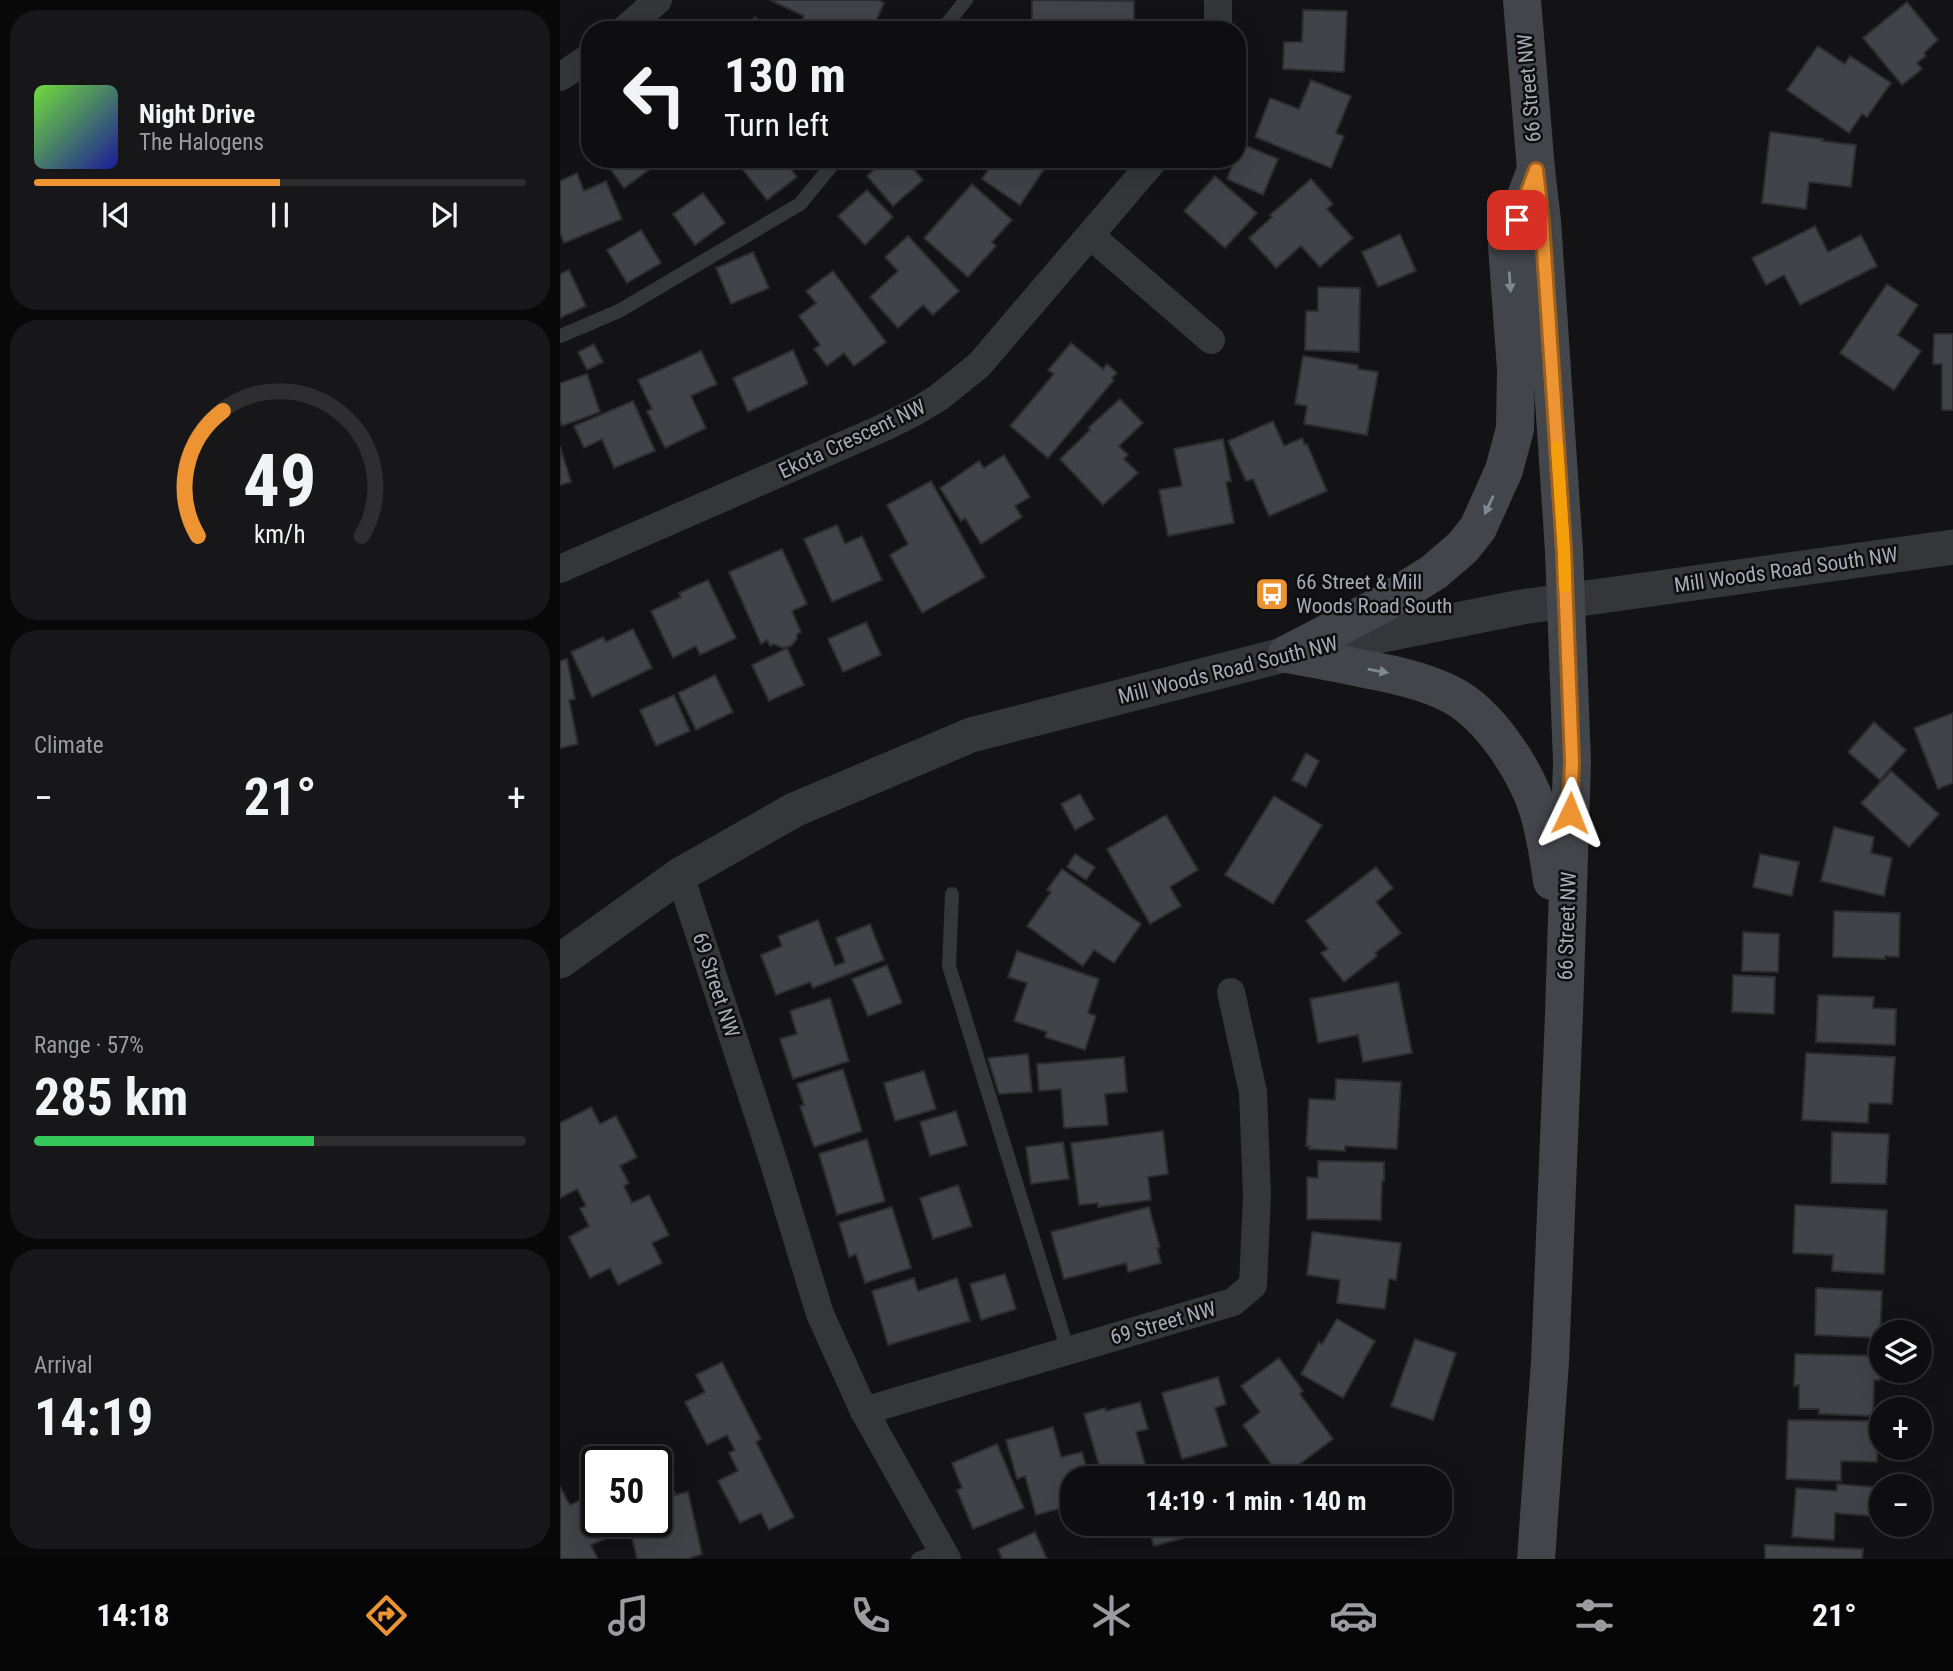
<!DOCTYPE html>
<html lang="en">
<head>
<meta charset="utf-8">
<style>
  :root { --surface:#0e0e10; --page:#171719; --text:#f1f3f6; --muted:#9b9c9f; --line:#2e2e30; --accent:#ed9332 }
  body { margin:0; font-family:"Roboto Condensed",sans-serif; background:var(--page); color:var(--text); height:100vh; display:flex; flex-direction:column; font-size:26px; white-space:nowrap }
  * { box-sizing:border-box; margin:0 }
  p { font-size:23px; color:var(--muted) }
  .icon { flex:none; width:38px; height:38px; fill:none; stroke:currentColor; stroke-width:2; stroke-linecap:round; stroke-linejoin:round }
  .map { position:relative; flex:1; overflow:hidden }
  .drawer { display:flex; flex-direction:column; gap:10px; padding:10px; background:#080809; width:560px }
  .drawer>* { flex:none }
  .banner { position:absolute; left:21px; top:21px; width:665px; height:147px; border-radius:28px; box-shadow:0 7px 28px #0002,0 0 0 2px var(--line); background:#0e0e10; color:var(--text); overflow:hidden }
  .fabs { position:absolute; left:1309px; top:1320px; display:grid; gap:14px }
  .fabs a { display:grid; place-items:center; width:63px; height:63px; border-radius:50%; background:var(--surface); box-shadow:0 7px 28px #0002,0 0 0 2px var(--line); font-size:35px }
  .speed { position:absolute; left:21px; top:1446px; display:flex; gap:14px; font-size:35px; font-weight:700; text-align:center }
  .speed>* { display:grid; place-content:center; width:91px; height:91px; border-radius:50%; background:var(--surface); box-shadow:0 7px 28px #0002,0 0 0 2px var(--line); line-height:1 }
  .speed .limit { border:4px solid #111; border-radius:10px; background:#fff; color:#111 }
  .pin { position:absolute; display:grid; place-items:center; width:60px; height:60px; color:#fff; margin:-30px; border-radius:14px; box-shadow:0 4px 10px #0006 }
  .me { position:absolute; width:77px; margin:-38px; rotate:2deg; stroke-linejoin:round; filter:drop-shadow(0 0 5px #0008) }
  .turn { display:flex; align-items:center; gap:24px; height:147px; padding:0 28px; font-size:32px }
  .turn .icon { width:91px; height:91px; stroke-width:2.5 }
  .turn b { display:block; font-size:49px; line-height:60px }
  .big { font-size:52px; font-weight:700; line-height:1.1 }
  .drawer .widget { flex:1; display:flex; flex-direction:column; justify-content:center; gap:10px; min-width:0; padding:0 24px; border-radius:28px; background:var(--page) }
  .drawer .dial { align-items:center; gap:0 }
  .dial svg { height:182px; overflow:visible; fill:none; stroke:var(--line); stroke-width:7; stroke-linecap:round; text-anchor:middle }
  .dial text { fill:var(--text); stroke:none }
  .song { display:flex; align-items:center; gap:21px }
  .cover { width:84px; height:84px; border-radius:10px; background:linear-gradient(135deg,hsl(100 70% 55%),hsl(240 70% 35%)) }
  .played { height:7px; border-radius:4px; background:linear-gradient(90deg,var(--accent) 50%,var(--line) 50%) }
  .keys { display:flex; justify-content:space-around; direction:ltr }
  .heat { display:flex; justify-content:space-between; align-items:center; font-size:38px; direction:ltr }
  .charge { height:10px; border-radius:5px; background:linear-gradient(90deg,#34c759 57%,var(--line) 0) }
  .trip { position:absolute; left:500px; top:1466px; width:392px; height:70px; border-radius:28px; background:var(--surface); box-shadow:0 7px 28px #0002,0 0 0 2px var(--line); font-weight:700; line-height:70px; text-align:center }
  .tabs { display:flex; height:112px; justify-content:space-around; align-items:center; background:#060606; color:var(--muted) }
  .tabs .icon { width:49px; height:49px }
  .tabs .selected { color:var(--accent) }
  .tabs b { font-size:32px; color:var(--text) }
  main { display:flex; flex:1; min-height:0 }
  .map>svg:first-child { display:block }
</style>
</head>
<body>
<main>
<section class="drawer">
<div class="widget">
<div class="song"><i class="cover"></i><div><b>Night Drive</b><p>The Halogens</p></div></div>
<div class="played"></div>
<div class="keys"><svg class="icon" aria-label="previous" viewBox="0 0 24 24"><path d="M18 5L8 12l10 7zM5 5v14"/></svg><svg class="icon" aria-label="pause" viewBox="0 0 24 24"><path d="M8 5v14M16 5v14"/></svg><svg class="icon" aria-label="next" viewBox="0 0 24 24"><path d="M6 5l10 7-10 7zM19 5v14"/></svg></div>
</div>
<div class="widget dial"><svg viewBox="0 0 100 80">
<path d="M14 69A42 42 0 1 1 86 69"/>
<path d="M14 69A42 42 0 0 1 25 14" stroke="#ed9332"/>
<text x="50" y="56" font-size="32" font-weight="700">49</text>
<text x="50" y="72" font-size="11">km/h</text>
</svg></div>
<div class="widget"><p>Climate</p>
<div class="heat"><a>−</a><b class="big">21°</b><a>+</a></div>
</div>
<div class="widget"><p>Range · 57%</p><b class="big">285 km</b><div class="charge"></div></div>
<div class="widget"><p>Arrival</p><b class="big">14:19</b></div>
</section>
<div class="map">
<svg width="1393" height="1559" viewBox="0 0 1393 1559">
  <rect width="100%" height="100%" fill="#131315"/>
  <g fill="#424348" stroke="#2d2d31" stroke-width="2">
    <polygon points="210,0 318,0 324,3 313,28 300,22 296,30 238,30 244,16"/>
    <polygon points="472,0 574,1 574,30 472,30"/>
    <polygon points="1347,2 1378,40 1364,53 1366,56 1357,63 1362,69 1342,85 1303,38"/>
    <polygon points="743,10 787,11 784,72 723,69 724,42 742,42"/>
    <polygon points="195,17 208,30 183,30"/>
    <polygon points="1258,46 1285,64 1290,56 1331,83 1307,117 1302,114 1289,133 1227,90"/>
    <polygon points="751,80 791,96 776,133 784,136 771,168 695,137 710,98 739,109"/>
    <polygon points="1210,132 1263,139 1262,141 1296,145 1291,187 1249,182 1246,209 1202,203"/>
    <polygon points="682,144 718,159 703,195 667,179 675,159 677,159"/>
    <polygon points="43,159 104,159 64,188"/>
    <polygon points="186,159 223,159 237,177 207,200 179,165"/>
    <polygon points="326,159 345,159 363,180 333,206 307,176"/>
    <polygon points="425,159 491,159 460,205 422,179 432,164"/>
    <polygon points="17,173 24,191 46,181 62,219 4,243 0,233 0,181"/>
    <polygon points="655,176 697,213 665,248 624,211"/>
    <polygon points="751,179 773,204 767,209 793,238 760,267 741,246 716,268 689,238 712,217 710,215"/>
    <polygon points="412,184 452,220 432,242 436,246 408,277 364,238"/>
    <polygon points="307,190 333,217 305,245 278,216"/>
    <polygon points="143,193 165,223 135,245 113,214"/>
    <polygon points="1255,226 1268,252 1301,235 1317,266 1240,305 1224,275 1206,285 1192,258"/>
    <polygon points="81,230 101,263 67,283 47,250"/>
    <polygon points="840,234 856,271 818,287 802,252"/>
    <polygon points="348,236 399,291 373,315 363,305 338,328 310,297 338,271 325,257"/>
    <polygon points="193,252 209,288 171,304 156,268"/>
    <polygon points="9,270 26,306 0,318 0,274"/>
    <polygon points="273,271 326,342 294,366 284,353 267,366 254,349 260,345 239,316 256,303 246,291"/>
    <polygon points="1327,284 1358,305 1338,335 1361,351 1334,390 1280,353"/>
    <polygon points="758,287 800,288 799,352 745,350 746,311 758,311"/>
    <polygon points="1374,334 1393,334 1393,410 1382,410 1382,364 1373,364"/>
    <polygon points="511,343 543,369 547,364 557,373 552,378 554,380 488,458 450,426 494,374 488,370"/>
    <polygon points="34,344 43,362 27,370 18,352"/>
    <polygon points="233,350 248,384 188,412 173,378"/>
    <polygon points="141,351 157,384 131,396 146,428 105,448 87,411 92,409 78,380"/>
    <polygon points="743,356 798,365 798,369 818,372 807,435 744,424 747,406 735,404"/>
    <polygon points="27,374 40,412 2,426 0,420 0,383"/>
    <polygon points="560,399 583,423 559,446 568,455 564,459 578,473 543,505 500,459 530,430 528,428"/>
    <polygon points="73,401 95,451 54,468 42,439 24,448 14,426"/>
    <polygon points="713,421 724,446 742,438 745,445 747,444 767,491 709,516 693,479 686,481 668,441"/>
    <polygon points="663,439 671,481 666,482 674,523 608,536 599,490 622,486 614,449"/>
    <polygon points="0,446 11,482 0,485"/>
    <polygon points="444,455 470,497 455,506 462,517 421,544 405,518 401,521 380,488 419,461 424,468"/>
    <polygon points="371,481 425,577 362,613 330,555 348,544 327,505"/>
    <polygon points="277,525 285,544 302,536 322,580 272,602 244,539"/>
    <polygon points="222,549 247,604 232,611 241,632 237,634 237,639 231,646 223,648 214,644 210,646 207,640 201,644 169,572"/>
    <polygon points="148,580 176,638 140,655 136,646 113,658 91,611 121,597 119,593"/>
    <polygon points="306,622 321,655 283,672 268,639"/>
    <polygon points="73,629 92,668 32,697 11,652 43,637 46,642"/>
    <polygon points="227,648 244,685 209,701 192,665"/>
    <polygon points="7,659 15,699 9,700 18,744 0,748 0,661"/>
    <polygon points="155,675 173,712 136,730 118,693"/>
    <polygon points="114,695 130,731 96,746 80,710"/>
    <polygon points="1393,713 1393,783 1378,789 1354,728"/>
    <polygon points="1314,722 1346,750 1320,780 1288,752"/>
    <polygon points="746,753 759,761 746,787 732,780"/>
    <polygon points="1331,771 1379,814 1349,847 1301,803"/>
    <polygon points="520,794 534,819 515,830 501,804"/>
    <polygon points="714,796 762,825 713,904 665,875"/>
    <polygon points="606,815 638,870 610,887 621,906 590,924 547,849"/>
    <polygon points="1274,827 1314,837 1311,853 1332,858 1324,896 1261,881"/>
    <polygon points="515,854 535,867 526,880 507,867"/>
    <polygon points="1200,854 1239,862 1232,896 1193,887"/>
    <polygon points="816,867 833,888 816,902 841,933 815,953 817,956 784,982 761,953 768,949 746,921"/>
    <polygon points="502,869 581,924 554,963 534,950 523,966 467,926 491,892 487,890"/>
    <polygon points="1274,911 1340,913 1339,957 1325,956 1325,959 1273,957"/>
    <polygon points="258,920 275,966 285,962 276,938 310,924 324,960 253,988 250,982 216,995 201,955 222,946 218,936"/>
    <polygon points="1183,932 1219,934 1218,972 1182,971"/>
    <polygon points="457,951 539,979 528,1013 536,1016 525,1050 485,1037 487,1032 454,1021 467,983 448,977"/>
    <polygon points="327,965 342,1003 308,1016 292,979"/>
    <polygon points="1173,975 1215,977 1214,1014 1172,1012"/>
    <polygon points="838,982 852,1053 803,1062 798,1035 758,1043 750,999"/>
    <polygon points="1258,995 1314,997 1313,1008 1336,1009 1335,1045 1256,1042"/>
    <polygon points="270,998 289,1061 233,1079 220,1039 237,1034 230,1011"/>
    <polygon points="1246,1053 1335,1057 1332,1104 1309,1103 1308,1123 1242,1120"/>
    <polygon points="468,1054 472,1092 439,1094 428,1058"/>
    <polygon points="564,1057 567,1092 545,1094 548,1125 504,1128 501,1089 479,1091 477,1064"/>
    <polygon points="283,1069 302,1131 254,1147 240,1106 244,1105 237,1084"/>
    <polygon points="364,1071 376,1109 335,1121 324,1083"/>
    <polygon points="776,1079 841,1082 837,1149 785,1146 785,1151 749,1149 750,1146 746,1146 749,1099 775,1100"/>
    <polygon points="31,1107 40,1124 56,1116 77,1157 60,1166 69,1183 64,1186 72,1203 89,1195 109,1235 92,1243 102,1263 58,1285 50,1268 30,1278 9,1237 29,1226 20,1208 26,1206 17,1189 0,1198 0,1123"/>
    <polygon points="396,1111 407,1145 370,1156 360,1122"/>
    <polygon points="603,1131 608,1174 588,1177 591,1200 538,1207 538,1203 519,1205 511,1143"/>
    <polygon points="1272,1132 1329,1134 1326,1184 1271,1183"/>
    <polygon points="307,1139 325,1201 277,1215 259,1154"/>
    <polygon points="503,1142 509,1179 471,1184 466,1147"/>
    <polygon points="758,1161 824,1162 824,1181 822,1181 821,1220 747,1219 747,1177 758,1178"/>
    <polygon points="398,1185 412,1226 373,1239 360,1198"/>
    <polygon points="1235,1205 1327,1210 1324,1274 1272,1271 1273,1255 1233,1253"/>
    <polygon points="332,1207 351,1268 305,1283 296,1254 289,1257 279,1223"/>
    <polygon points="589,1207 600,1248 597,1248 601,1263 568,1272 566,1263 504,1279 491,1232"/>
    <polygon points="752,1232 841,1243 836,1280 829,1279 825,1309 777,1303 780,1280 747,1275"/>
    <polygon points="445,1274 456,1309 421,1320 410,1284"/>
    <polygon points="354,1278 358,1291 397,1278 410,1321 328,1345 312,1291"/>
    <polygon points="1256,1288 1322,1291 1320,1338 1255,1335"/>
    <polygon points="777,1319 815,1341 783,1398 741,1374 759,1342 762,1344"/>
    <polygon points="855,1339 896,1353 873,1420 831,1406"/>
    <polygon points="1235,1354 1321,1356 1320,1380 1314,1380 1313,1416 1259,1414 1259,1409 1239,1409 1239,1385 1234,1386"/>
    <polygon points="719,1358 743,1391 740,1394 773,1439 721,1478 683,1425 700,1412 681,1386"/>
    <polygon points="162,1362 201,1439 196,1442 234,1517 209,1530 201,1513 180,1523 158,1481 178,1471 169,1453 175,1450 167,1435 147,1445 125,1402 145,1392 136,1375"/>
    <polygon points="658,1377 666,1404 655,1408 667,1446 622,1459 602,1393"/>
    <polygon points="580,1402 588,1429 576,1432 587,1470 558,1479 543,1479 524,1414 545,1408 546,1411"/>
    <polygon points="1228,1420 1318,1421 1317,1462 1281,1461 1281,1481 1226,1479"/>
    <polygon points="493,1427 501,1457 522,1452 530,1479 513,1479 513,1505 476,1515 465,1476 457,1479 446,1440"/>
    <polygon points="437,1444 464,1508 413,1529 397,1490 402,1488 392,1463"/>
    <polygon points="1277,1484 1313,1487 1311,1516 1275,1513 1274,1540 1232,1537 1236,1488 1277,1491"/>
    <polygon points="0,1487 10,1505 31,1495 37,1507 37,1521 44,1521 51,1536 31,1545 38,1559 0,1559"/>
    <polygon points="115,1492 115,1495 128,1492 142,1554 128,1559 77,1559 68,1521 96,1521 96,1496"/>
    <polygon points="587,1524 626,1524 630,1536 594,1546"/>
    <polygon points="631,1524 667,1524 634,1534"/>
    <polygon points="475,1532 487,1559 442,1559 438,1549"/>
    <polygon points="1205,1545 1303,1549 1302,1559 1205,1559"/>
  </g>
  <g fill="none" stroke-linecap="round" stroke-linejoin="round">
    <g stroke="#343639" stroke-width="14">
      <polyline points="382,30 406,0"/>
      <polyline points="0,336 59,311 240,204 277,159"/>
      <polyline points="392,894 389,966 508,1351"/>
      <polyline points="358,1559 381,1550"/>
    </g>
    <g stroke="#343639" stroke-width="28">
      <polyline points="64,30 98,0"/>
      <polyline points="658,30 658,0"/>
      <polyline points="0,77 30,57"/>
      <polyline points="531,236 651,340"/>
      <polyline points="0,569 327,426 353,413 378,398 419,365 595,159"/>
      <polyline points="120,875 214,1163 260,1314 304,1411 387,1559"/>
      <polyline points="304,1411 673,1302 693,1285 697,1195 693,1092 671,992"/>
    </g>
    <polyline stroke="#343639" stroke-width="35" points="0,961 120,875 234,810 411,735 727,654 962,607 1393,547"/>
    <g stroke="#424549" stroke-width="38">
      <polyline points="962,0 976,170 982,221 1004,551 1012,762 1004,1014 990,1362 976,1559"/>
      <polyline points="727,654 823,604 874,572 903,547 918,528 944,470 955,429 956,369 947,246 974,175"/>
      <path d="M 727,654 C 751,658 776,663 800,668 C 831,674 863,680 892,695 C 930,715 967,772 979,813 C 985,835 989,858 992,881"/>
    </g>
  </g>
  <defs><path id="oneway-solid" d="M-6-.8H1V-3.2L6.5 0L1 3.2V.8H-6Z" transform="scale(1.75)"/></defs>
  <g fill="#82888f">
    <use href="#oneway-solid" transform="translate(950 282) rotate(86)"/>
    <use href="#oneway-solid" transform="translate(929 505) rotate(115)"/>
    <use href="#oneway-solid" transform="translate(818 671) rotate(10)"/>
  </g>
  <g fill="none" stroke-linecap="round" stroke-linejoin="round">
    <g stroke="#9a6020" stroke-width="18">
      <polyline id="route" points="957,220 976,170 982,221 1004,551 1012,762 1010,813"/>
    </g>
    <use href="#route" stroke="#ed9332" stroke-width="12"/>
    <polyline stroke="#f59e0b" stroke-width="12" points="997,447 1004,551 1005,587"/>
  </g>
  <defs>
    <g id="bus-square" transform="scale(1.75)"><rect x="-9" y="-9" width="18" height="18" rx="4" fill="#ed9332" stroke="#0e0e10"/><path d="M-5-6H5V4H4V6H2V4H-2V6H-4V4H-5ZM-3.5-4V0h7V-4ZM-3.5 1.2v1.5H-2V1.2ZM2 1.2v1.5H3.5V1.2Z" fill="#fff"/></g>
  </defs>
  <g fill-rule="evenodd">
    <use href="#bus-square" x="712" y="594"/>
  </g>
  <g text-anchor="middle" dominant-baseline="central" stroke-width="5" stroke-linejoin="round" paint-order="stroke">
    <g font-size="21" fill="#a5acb5" stroke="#0e0e10">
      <text transform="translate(969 88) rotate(-95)">66 Street NW</text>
      <text transform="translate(292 439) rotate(-25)">Ekota Crescent NW</text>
      <text transform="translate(1226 570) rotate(-8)">Mill Woods Road South NW</text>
      <text transform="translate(668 670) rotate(-14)">Mill Woods Road South NW</text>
      <text transform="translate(1007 926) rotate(-88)">66 Street NW</text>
      <text transform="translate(156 985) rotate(72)">69 Street NW</text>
      <text transform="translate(603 1323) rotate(-16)">69 Street NW</text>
    </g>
    <g font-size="21" fill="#a5acb5" stroke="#0e0e10" text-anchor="start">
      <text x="736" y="582">66 Street &amp; Mill<tspan x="736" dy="24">Woods Road South</tspan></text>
    </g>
  </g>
</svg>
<div class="fabs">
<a><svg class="icon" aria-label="layers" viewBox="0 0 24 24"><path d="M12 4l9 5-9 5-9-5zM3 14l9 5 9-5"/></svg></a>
<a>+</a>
<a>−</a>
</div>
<div class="speed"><div class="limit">50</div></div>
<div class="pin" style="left:957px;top:220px;background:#d93025"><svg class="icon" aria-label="arrive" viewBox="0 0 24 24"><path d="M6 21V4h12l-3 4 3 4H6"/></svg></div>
<svg class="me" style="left:1010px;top:813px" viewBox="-20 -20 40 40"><path d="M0-17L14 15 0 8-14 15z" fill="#ed9332" stroke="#fff" stroke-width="4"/></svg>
<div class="trip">14:19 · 1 min · 140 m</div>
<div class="banner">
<div class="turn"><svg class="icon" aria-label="left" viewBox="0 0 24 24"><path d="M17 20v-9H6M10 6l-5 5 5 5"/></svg><div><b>130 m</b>Turn left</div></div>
</div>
</div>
</main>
<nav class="tabs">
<b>14:18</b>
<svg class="icon selected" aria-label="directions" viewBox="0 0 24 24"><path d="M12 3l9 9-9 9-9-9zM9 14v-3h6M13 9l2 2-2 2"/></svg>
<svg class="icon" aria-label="music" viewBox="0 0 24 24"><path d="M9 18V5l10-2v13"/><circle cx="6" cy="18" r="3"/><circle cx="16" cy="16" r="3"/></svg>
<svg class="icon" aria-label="phone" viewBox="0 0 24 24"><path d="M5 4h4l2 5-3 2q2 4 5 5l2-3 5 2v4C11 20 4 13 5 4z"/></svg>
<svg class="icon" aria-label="climate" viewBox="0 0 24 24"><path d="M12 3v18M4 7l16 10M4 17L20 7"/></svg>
<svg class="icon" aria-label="car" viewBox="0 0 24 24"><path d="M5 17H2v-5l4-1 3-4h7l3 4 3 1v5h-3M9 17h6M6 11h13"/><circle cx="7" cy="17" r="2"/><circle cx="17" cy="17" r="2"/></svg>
<svg class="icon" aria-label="filters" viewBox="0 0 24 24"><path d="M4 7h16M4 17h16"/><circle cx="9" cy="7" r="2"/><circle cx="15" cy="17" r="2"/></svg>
<b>21°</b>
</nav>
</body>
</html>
